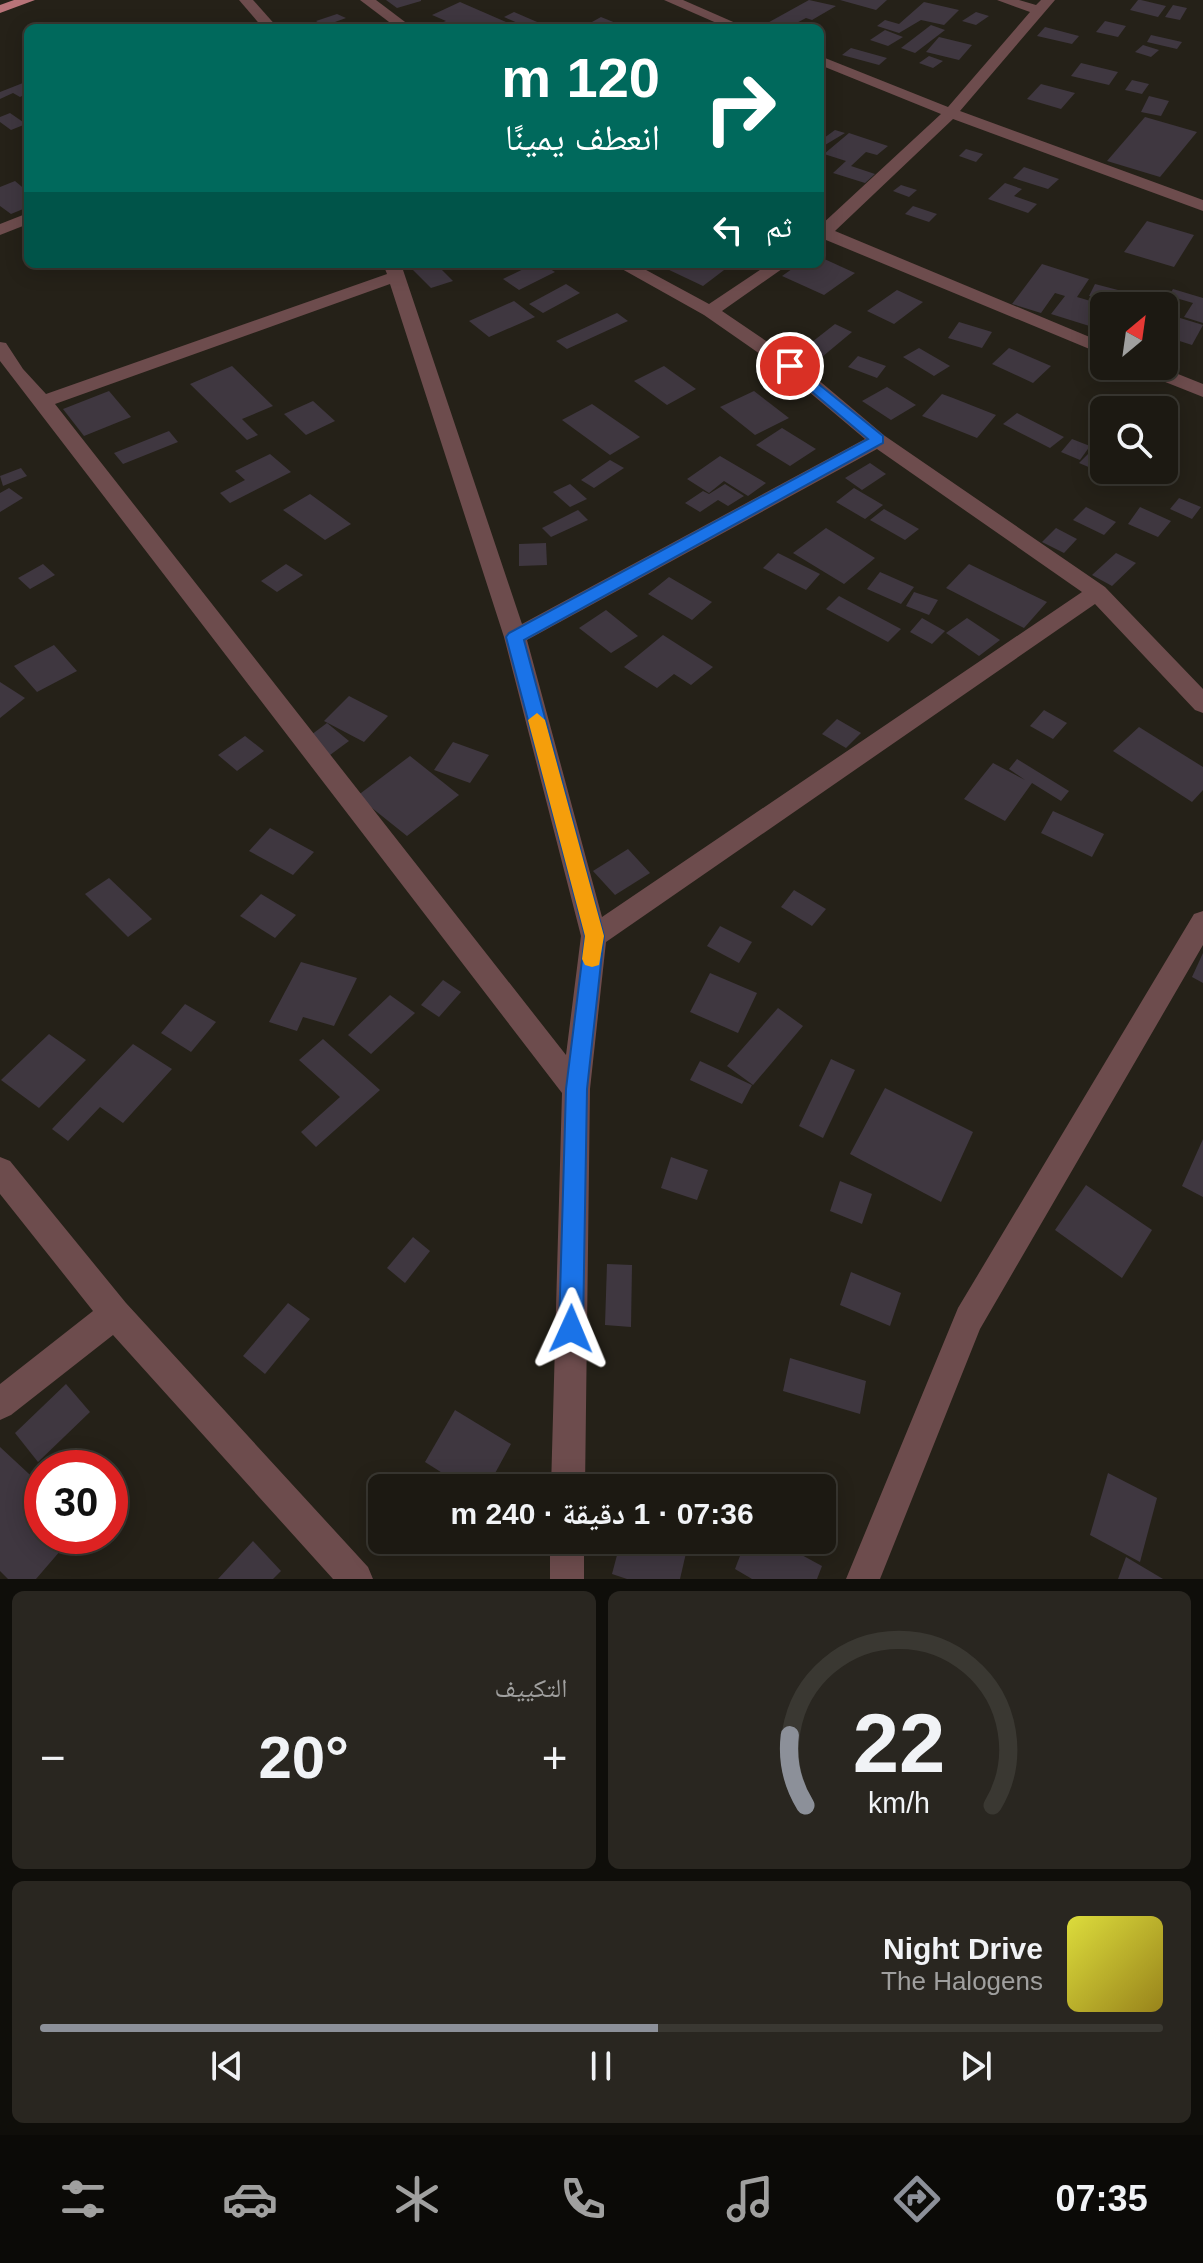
<!DOCTYPE html>
<html lang="ar">
<head>
<meta charset="utf-8">
<style>
  :root { --surface:#1c1912; --page:#292620; --text:#f1f3f6; --muted:#a0a09f; --line:#3a3832; --accent:#8c9099 }
  body { margin:0; font-family:Helvetica,"Noto Naskh Arabic",sans-serif; background:var(--page); color:var(--text); direction:rtl; height:100vh; display:flex; flex-direction:column; font-size:30px; white-space:nowrap }
  * { box-sizing:border-box; margin:0 }
  p { font-size:26px; color:var(--muted) }
  .icon { flex:none; width:44px; height:44px; fill:none; stroke:currentColor; stroke-width:2; stroke-linecap:round; stroke-linejoin:round }
  .map { position:relative; height:1579px; overflow:hidden; direction:ltr }
  .panel { display:flex; flex-direction:column; gap:12px; padding:12px; background:#0f0e0a; flex:1 }
  .panel>* { flex:none }
  .banner { position:absolute; left:24px; top:24px; width:800px; height:244px; border-radius:12px; box-shadow:0 4px 20px #0003,0 0 0 2px var(--line); direction:rtl; background:#00695c; color:#fff; overflow:hidden }
  .needle { width:52px; rotate:29deg }
  .controls { position:absolute; left:1090px; top:292px; display:grid; gap:16px }
  .controls a { display:grid; place-items:center; width:88px; height:88px; border-radius:12px; background:var(--surface); box-shadow:0 4px 20px #0003,0 0 0 2px var(--line); font-size:40px }
  .speed { position:absolute; left:24px; top:1450px; display:flex; gap:16px; font-size:40px; font-weight:700; text-align:center }
  .speed>* { display:grid; place-content:center; width:104px; height:104px; border-radius:50%; background:var(--surface); box-shadow:0 4px 20px #0003,0 0 0 2px var(--line); line-height:1 }
  .speed .limit { border:12px solid #d22; background:#fff; color:#111 }
  .pin { position:absolute; display:grid; place-items:center; width:68px; height:68px; color:#fff; margin:-34px; border:4px solid #fff; border-radius:50%; box-shadow:0 2px 8px #0007 }
  .me { position:absolute; width:88px; margin:-44px; rotate:1deg; stroke-linejoin:round; filter:drop-shadow(0 0 6px #0008) }
  .turn { display:flex; align-items:center; gap:28px; height:168px; padding:0 32px; font-size:36px }
  .turn .icon { width:104px; height:104px; stroke-width:2.5 }
  .turn b { display:block; font-size:56px; line-height:68px }
  .then { display:flex; align-items:center; height:76px; padding:0 32px; background:#0003; gap:16px; font-size:30px }
  .big { font-size:60px; font-weight:700; line-height:1.1 }
  .panel .card { flex:1; display:flex; flex-direction:column; justify-content:center; gap:12px; min-width:0; padding:0 28px; border-radius:12px; background:var(--page) }
  .panel .dial { align-items:center; gap:0 }
  .dial svg { height:208px; overflow:visible; fill:none; stroke:var(--line); stroke-width:7; stroke-linecap:round; text-anchor:middle }
  .dial text { fill:var(--text); stroke:none }
  .song { display:flex; align-items:center; gap:24px }
  .cover { width:96px; height:96px; border-radius:12px; background:linear-gradient(135deg,hsl(60 70% 55%),hsl(50 70% 35%)) }
  .played { height:8px; border-radius:4px; background:linear-gradient(90deg,var(--accent) 55%,var(--line) 55%) }
  .keys { display:flex; justify-content:space-around; direction:ltr }
  .heat { display:flex; justify-content:space-between; align-items:center; font-size:44px; direction:ltr }
  .panel .tiles { flex:1; display:grid; gap:12px; grid-template-columns:1fr 1fr }
  .card:last-child { grid-column:span 2 }
  .trip { position:absolute; left:368px; top:1474px; width:468px; height:80px; border-radius:12px; background:var(--surface); box-shadow:0 4px 20px #0003,0 0 0 2px var(--line); font-weight:700; line-height:80px; text-align:center; direction:rtl }
  .dock { display:flex; height:128px; justify-content:space-around; align-items:center; background:#0b0a07; color:var(--muted) }
  .dock .icon { width:56px; height:56px }
  .dock .on { color:var(--accent) }
  .dock b { font-size:36px; color:var(--text) }
  .map>svg:first-child { display:block }
</style>
</head>
<body>
<div class="map">
<svg width="1203" height="1579" viewBox="0 0 1203 1579">
  <rect width="100%" height="100%" fill="#252118"/>
  <g fill="#3f3740">
    <polygon points="386,0 421,0 421,1 397,8"/>
    <polygon points="809,0 836,6 812,20 806,18 787,28 762,26"/>
    <polygon points="840,0 887,0 876,10"/>
    <polygon points="1138,0 1141,0 1166,6 1158,17 1130,10"/>
    <polygon points="460,2 506,22 493,28 446,28 438,24 446,21 432,15"/>
    <polygon points="924,2 959,10 944,25 921,20 899,33 877,26 885,20 899,24"/>
    <polygon points="1173,5 1187,8 1180,20 1165,17"/>
    <polygon points="514,12 551,28 529,28 504,17"/>
    <polygon points="976,12 989,16 976,25 962,21"/>
    <polygon points="337,14 346,18 324,26 316,21"/>
    <polygon points="601,17 628,28 581,28"/>
    <polygon points="1105,21 1126,26 1118,37 1096,32"/>
    <polygon points="931,25 945,30 915,53 901,48"/>
    <polygon points="1045,27 1079,36 1072,44 1037,36"/>
    <polygon points="885,30 903,37 888,46 870,40"/>
    <polygon points="1151,35 1182,42 1177,49 1147,42"/>
    <polygon points="939,37 972,45 959,60 926,52"/>
    <polygon points="1143,45 1159,50 1151,57 1135,52"/>
    <polygon points="851,48 887,58 879,65 842,55"/>
    <polygon points="929,56 943,61 933,68 919,63"/>
    <polygon points="1081,63 1118,72 1109,85 1071,76"/>
    <polygon points="1132,80 1149,84 1142,94 1125,90"/>
    <polygon points="28,81 28,93 20,97 13,93 0,99 0,92"/>
    <polygon points="1041,84 1075,93 1061,109 1027,99"/>
    <polygon points="1149,96 1169,101 1161,116 1141,112"/>
    <polygon points="10,113 26,124 11,130 0,122 0,117"/>
    <polygon points="1145,117 1197,132 1160,177 1107,161"/>
    <polygon points="835,130 845,133 820,148 820,137 824,138"/>
    <polygon points="849,133 888,146 877,155 866,152 851,166 875,174 865,183 833,173 846,161 824,154"/>
    <polygon points="966,149 983,154 976,162 959,156"/>
    <polygon points="1024,167 1059,179 1048,189 1013,178"/>
    <polygon points="15,181 28,192 28,207 11,214 0,206 0,187"/>
    <polygon points="1005,183 1022,189 1014,196 1037,204 1028,213 988,199"/>
    <polygon points="901,185 917,190 909,197 893,191"/>
    <polygon points="913,206 937,214 929,222 905,214"/>
    <polygon points="1147,221 1194,235 1174,267 1124,252"/>
    <polygon points="820,257 855,273 824,295 782,276 799,264 820,264"/>
    <polygon points="419,264 436,264 453,281 431,288 410,267"/>
    <polygon points="534,264 542,264 555,272 519,290 503,279"/>
    <polygon points="671,264 732,264 703,286 665,268"/>
    <polygon points="1042,264 1089,279 1077,297 1104,305 1104,322 1099,329 1051,314 1065,296 1055,293 1041,313 1012,304"/>
    <polygon points="566,284 580,293 543,313 529,304"/>
    <polygon points="1095,284 1118,290 1112,302 1089,296"/>
    <polygon points="1173,289 1203,298 1203,323 1184,317 1193,303 1169,296"/>
    <polygon points="897,290 923,302 894,324 867,311"/>
    <polygon points="514,301 535,317 489,337 469,321"/>
    <polygon points="617,313 628,321 567,349 556,341"/>
    <polygon points="1164,313 1203,325 1192,345 1164,336"/>
    <polygon points="959,322 992,332 982,348 948,338"/>
    <polygon points="835,324 852,332 816,362 798,353"/>
    <polygon points="919,348 950,366 934,376 903,357"/>
    <polygon points="1009,348 1051,366 1033,383 992,364"/>
    <polygon points="858,356 886,366 877,378 848,367"/>
    <polygon points="232,366 273,406 242,419 258,435 247,440 190,384"/>
    <polygon points="664,366 696,389 667,405 634,381"/>
    <polygon points="887,387 916,405 891,420 862,401"/>
    <polygon points="109,391 131,417 84,436 63,409"/>
    <polygon points="754,391 789,418 755,435 720,407"/>
    <polygon points="942,394 953,398 996,415 977,438 922,416"/>
    <polygon points="313,401 335,421 306,435 284,414"/>
    <polygon points="592,404 640,437 610,455 562,420"/>
    <polygon points="1017,413 1064,437 1050,448 1003,424"/>
    <polygon points="782,428 816,449 790,466 756,445"/>
    <polygon points="169,431 178,442 123,464 114,453"/>
    <polygon points="1072,439 1090,446 1080,460 1061,452"/>
    <polygon points="1095,447 1104,451 1104,465 1098,471 1079,463"/>
    <polygon points="270,454 291,472 230,503 220,493 245,480 235,471"/>
    <polygon points="720,456 766,483 748,496 724,481 709,493 687,479"/>
    <polygon points="610,460 624,468 594,488 581,480"/>
    <polygon points="870,463 886,474 862,490 845,478"/>
    <polygon points="21,468 27,476 3,486 0,476"/>
    <polygon points="570,484 587,499 570,507 553,492"/>
    <polygon points="725,484 744,496 728,506 718,500 700,512 685,503 703,491 709,494"/>
    <polygon points="9,488 23,498 0,512 0,493"/>
    <polygon points="854,488 883,505 865,519 836,502"/>
    <polygon points="310,494 351,524 325,540 283,510"/>
    <polygon points="1179,498 1201,507 1192,519 1170,509"/>
    <polygon points="1086,507 1116,522 1104,535 1073,520"/>
    <polygon points="1140,507 1171,521 1158,537 1128,524"/>
    <polygon points="884,509 919,529 905,540 870,520"/>
    <polygon points="578,510 588,520 551,537 542,528"/>
    <polygon points="826,528 875,558 844,584 793,553"/>
    <polygon points="1056,528 1077,539 1064,553 1042,542"/>
    <polygon points="546,543 547,565 519,566 519,544"/>
    <polygon points="778,553 820,574 806,590 763,568"/>
    <polygon points="1116,553 1136,563 1112,586 1092,575"/>
    <polygon points="43,564 55,575 30,589 18,578"/>
    <polygon points="286,564 303,575 277,592 261,581"/>
    <polygon points="969,564 1047,602 1024,628 946,588"/>
    <polygon points="880,572 914,587 901,604 867,589"/>
    <polygon points="669,577 712,602 692,620 648,594"/>
    <polygon points="914,592 938,600 929,615 906,606"/>
    <polygon points="839,596 901,629 888,642 826,609"/>
    <polygon points="606,610 638,636 611,653 579,628"/>
    <polygon points="922,618 945,631 932,644 910,632"/>
    <polygon points="967,618 1000,640 979,656 946,633"/>
    <polygon points="663,635 713,667 691,685 674,674 657,688 624,667"/>
    <polygon points="54,645 77,671 37,692 14,666"/>
    <polygon points="0,682 25,698 0,718"/>
    <polygon points="349,696 388,716 364,742 324,721"/>
    <polygon points="1044,710 1067,723 1053,739 1030,726"/>
    <polygon points="837,719 861,733 846,748 822,734"/>
    <polygon points="327,723 349,741 330,755 307,738"/>
    <polygon points="1139,727 1203,767 1203,790 1192,802 1113,751"/>
    <polygon points="245,736 264,751 237,771 218,755"/>
    <polygon points="453,742 489,755 470,783 434,770"/>
    <polygon points="410,756 459,795 407,836 357,796"/>
    <polygon points="1017,759 1069,791 1061,801 1032,783 1005,821 964,799 993,763 1025,780 1009,769"/>
    <polygon points="1053,811 1104,834 1092,857 1041,833"/>
    <polygon points="270,828 314,852 293,875 249,851"/>
    <polygon points="628,849 650,873 615,895 593,871"/>
    <polygon points="109,878 152,919 128,937 85,894"/>
    <polygon points="794,890 826,909 812,926 781,907"/>
    <polygon points="261,894 296,915 275,938 240,916"/>
    <polygon points="720,926 752,942 739,963 707,946"/>
    <polygon points="1203,953 1203,983 1192,977"/>
    <polygon points="301,962 357,978 334,1026 303,1017 297,1031 269,1022"/>
    <polygon points="710,973 757,993 738,1033 690,1012"/>
    <polygon points="443,980 461,992 439,1017 421,1005"/>
    <polygon points="390,995 415,1013 371,1054 348,1035"/>
    <polygon points="185,1004 216,1022 191,1052 161,1033"/>
    <polygon points="778,1008 803,1026 753,1085 727,1066"/>
    <polygon points="49,1034 86,1060 39,1108 1,1080"/>
    <polygon points="323,1039 380,1090 316,1147 301,1132 340,1097 299,1060"/>
    <polygon points="133,1044 172,1069 123,1123 100,1107 68,1141 52,1129"/>
    <polygon points="831,1059 855,1070 823,1138 799,1126"/>
    <polygon points="700,1061 752,1085 742,1104 690,1080"/>
    <polygon points="885,1088 973,1132 941,1202 850,1154"/>
    <polygon points="1203,1139 1203,1197 1182,1186"/>
    <polygon points="671,1157 708,1170 697,1200 661,1188"/>
    <polygon points="840,1181 872,1194 862,1224 830,1211"/>
    <polygon points="1086,1185 1152,1230 1122,1278 1055,1230"/>
    <polygon points="413,1237 430,1251 405,1283 387,1268"/>
    <polygon points="607,1264 632,1265 631,1327 605,1325"/>
    <polygon points="851,1272 901,1293 890,1326 840,1305"/>
    <polygon points="288,1303 310,1319 265,1374 243,1356"/>
    <polygon points="790,1358 866,1381 860,1414 783,1391"/>
    <polygon points="66,1384 90,1412 38,1462 15,1433"/>
    <polygon points="455,1410 511,1444 487,1488 466,1488 425,1462"/>
    <polygon points="0,1447 42,1486 42,1536 73,1536 36,1579 8,1579 0,1571"/>
    <polygon points="1108,1473 1157,1498 1140,1562 1090,1535"/>
    <polygon points="621,1540 689,1540 680,1579 627,1579 612,1574"/>
    <polygon points="746,1540 774,1540 822,1566 817,1579 752,1579 735,1569"/>
    <polygon points="253,1541 281,1571 273,1579 218,1579"/>
    <polygon points="1126,1557 1163,1579 1118,1579"/>
  </g>
  <g fill="none" stroke-linecap="round" stroke-linejoin="round">
    <g fill="#6d4c4d" fill-rule="evenodd">
      <polygon points="239,0 253,0 278,28 263,28"/>
      <polygon points="360,0 376,0 413,28 397,28"/>
      <polygon points="664,0 683,0 747,28 728,28"/>
      <polygon points="997,0 1019,0 1036,5 1041,0 1055,0 960,111 1203,200 1203,211 953,119 835,231 1104,343 1104,355 826,240 820,241 820,226 941,114 820,65 820,56 948,107 1030,12"/>
      <polygon points="28,213 28,224 0,235 0,224"/>
      <path d="M 383,264 L 401,264 L 522,624 L 865,439 L 783,370 L 704,315 L 613,264 L 635,264 L 709,304 L 769,264 L 789,264 L 722,311 L 797,362 L 885,436 L 1105,587 L 1203,689 L 1203,713 L 1195,710 L 1095,604 L 606,942 L 590,1089 L 585,1488 L 551,1488 L 562,1093 L 0,361 L 0,342 L 6,343 L 23,369 L 46,394 L 387,274 ZM 390,284 L 504,637 L 581,936 L 566,1055 L 55,404 ZM 877,449 L 1082,592 L 602,917 L 527,640 Z"/>
      <polygon points="1133,366 1158,366 1203,384 1203,397 1135,370"/>
      <polygon points="1203,911 1203,945 980,1329 880,1579 846,1579 958,1308 1194,914"/>
      <polygon points="0,1157 10,1161 126,1303 368,1567 373,1579 333,1579 113,1335 11,1415 0,1420 0,1384 93,1311 0,1194"/>
      <rect x="550" y="1540" width="34" height="39"/>
    </g>
    <polygon fill="#b87479" fill-rule="evenodd" points="14,0 35,0 0,13 0,5"/>
  </g>
  <polygon fill="#1a73e8" stroke="#114b97" stroke-width="2" points="790,361 883,436 883,443 524,640 604,936 587,1089 583,1329 580,1337 571,1341 563,1337 559,1329 566,1089 585,936 506,637 509,633 868,439 785,369 783,366"/>
  <polygon fill="#f59e0b" points="537,713 545,720 604,936 599,965 592,967 585,965 582,959 585,936 528,720"/>
</svg>
<div class="controls">
<a><svg class="needle" viewBox="-14 -14 28 28"><path d="M0-13l5 13h-10z" fill="#e53935"/><path d="M0 13l5-13h-10z" fill="#a0a09f"/></svg></a>
<a><svg class="icon" aria-label="search" viewBox="0 0 24 24"><circle cx="10" cy="10" r="6"/><path d="M15 15l6 6"/></svg></a>
</div>
<div class="speed"><div class="limit">30</div></div>
<div class="pin" style="left:790px;top:366px;background:#d93025"><svg class="icon" aria-label="arrive" viewBox="0 0 24 24"><path d="M6 21V4h12l-3 4 3 4H6"/></svg></div>
<svg class="me" style="left:571px;top:1329px" viewBox="-20 -20 40 40"><path d="M0-17L14 15 0 8-14 15z" fill="#1a73e8" stroke="#fff" stroke-width="4"/></svg>
<div class="trip">07:36 · 1 دقيقة · 240 m</div>
<div class="banner">
<div class="turn"><svg class="icon" aria-label="right" viewBox="0 0 24 24"><path d="M7 20v-9h11M14 6l5 5-5 5"/></svg><div><b>120 m</b>انعطف يمينًا</div></div>
<div class="then">ثم<svg class="icon" aria-label="left" viewBox="0 0 24 24"><path d="M17 20v-9H6M10 6l-5 5 5 5"/></svg></div>
</div>
</div>
<section class="panel">
<div class="tiles">
<div class="card dial"><svg viewBox="0 0 100 80">
<path d="M14 69A42 42 0 1 1 86 69"/>
<path d="M14 69A42 42 0 0 1 8 42" stroke="#8c9099"/>
<text x="50" y="56" font-size="32" font-weight="700">22</text>
<text x="50" y="72" font-size="11">km/h</text>
</svg></div>
<div class="card"><p>التكييف</p>
<div class="heat"><a>−</a><b class="big">20°</b><a>+</a></div>
</div>
<div class="card">
<div class="song"><i class="cover"></i><div><b>Night Drive</b><p>The Halogens</p></div></div>
<div class="played"></div>
<div class="keys"><svg class="icon" aria-label="previous" viewBox="0 0 24 24"><path d="M18 5L8 12l10 7zM5 5v14"/></svg><svg class="icon" aria-label="pause" viewBox="0 0 24 24"><path d="M8 5v14M16 5v14"/></svg><svg class="icon" aria-label="next" viewBox="0 0 24 24"><path d="M6 5l10 7-10 7zM19 5v14"/></svg></div>
</div>
</div>
</section>
<nav class="dock">
<b>07:35</b>
<svg class="icon on" aria-label="directions" viewBox="0 0 24 24"><path d="M12 3l9 9-9 9-9-9zM9 14v-3h6M13 9l2 2-2 2"/></svg>
<svg class="icon" aria-label="music" viewBox="0 0 24 24"><path d="M9 18V5l10-2v13"/><circle cx="6" cy="18" r="3"/><circle cx="16" cy="16" r="3"/></svg>
<svg class="icon" aria-label="phone" viewBox="0 0 24 24"><path d="M5 4h4l2 5-3 2q2 4 5 5l2-3 5 2v4C11 20 4 13 5 4z"/></svg>
<svg class="icon" aria-label="climate" viewBox="0 0 24 24"><path d="M12 3v18M4 7l16 10M4 17L20 7"/></svg>
<svg class="icon" aria-label="car" viewBox="0 0 24 24"><path d="M5 17H2v-5l4-1 3-4h7l3 4 3 1v5h-3M9 17h6M6 11h13"/><circle cx="7" cy="17" r="2"/><circle cx="17" cy="17" r="2"/></svg>
<svg class="icon" aria-label="filters" viewBox="0 0 24 24"><path d="M4 7h16M4 17h16"/><circle cx="9" cy="7" r="2"/><circle cx="15" cy="17" r="2"/></svg>
</nav>
</body>
</html>
